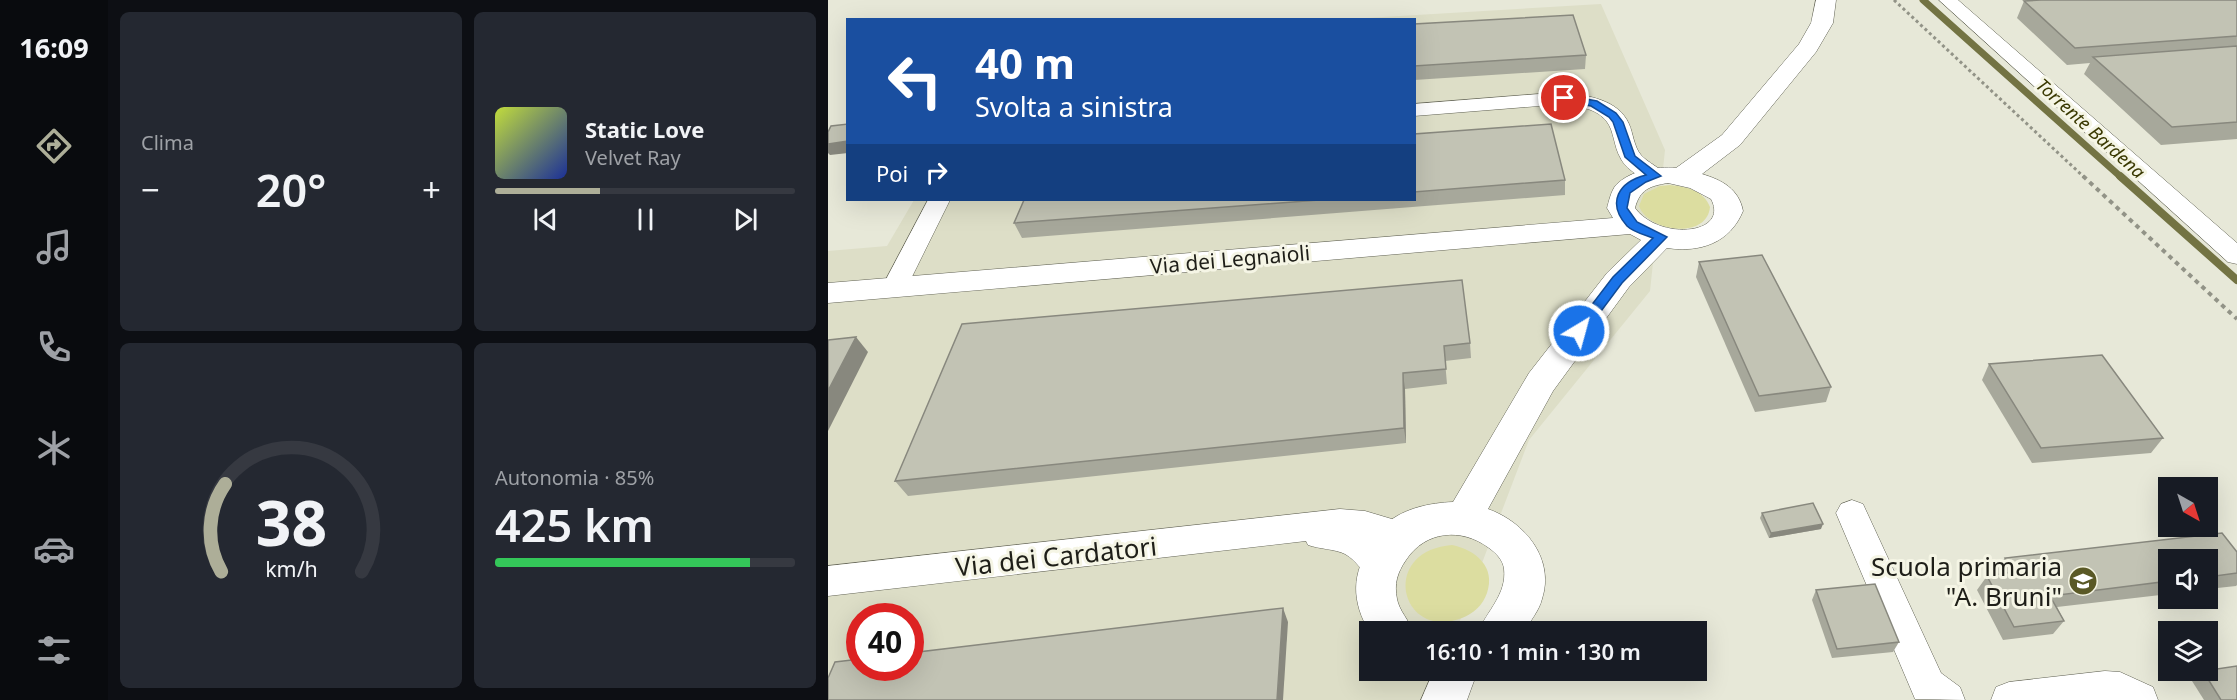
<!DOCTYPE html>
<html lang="it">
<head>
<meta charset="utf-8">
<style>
  :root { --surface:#171b24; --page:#242831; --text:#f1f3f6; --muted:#9ea1a6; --line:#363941; --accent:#adae98 }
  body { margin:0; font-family:"Noto Sans",sans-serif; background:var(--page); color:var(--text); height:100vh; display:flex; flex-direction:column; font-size:22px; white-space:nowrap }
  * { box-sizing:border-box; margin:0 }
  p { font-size:20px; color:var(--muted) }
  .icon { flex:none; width:33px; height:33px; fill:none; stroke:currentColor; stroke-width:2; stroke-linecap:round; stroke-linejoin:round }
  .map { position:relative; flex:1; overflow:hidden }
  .sheet { display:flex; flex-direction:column; gap:12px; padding:12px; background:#0d0f14; width:720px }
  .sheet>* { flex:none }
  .top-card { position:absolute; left:18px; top:18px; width:570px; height:183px; border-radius:0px; box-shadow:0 6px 24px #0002; background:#1a4fa0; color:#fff; overflow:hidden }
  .needle { width:39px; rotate:141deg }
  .tools { position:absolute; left:1330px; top:477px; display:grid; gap:12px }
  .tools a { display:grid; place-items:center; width:60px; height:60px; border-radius:0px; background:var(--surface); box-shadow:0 6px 24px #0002; font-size:30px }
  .speed { position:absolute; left:18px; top:603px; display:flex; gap:12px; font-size:30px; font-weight:700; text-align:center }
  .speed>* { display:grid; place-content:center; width:78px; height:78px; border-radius:50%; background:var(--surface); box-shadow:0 6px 24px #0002; line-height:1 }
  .speed .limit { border:9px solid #d22; background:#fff; color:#111 }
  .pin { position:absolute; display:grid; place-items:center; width:51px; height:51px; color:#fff; margin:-26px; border:3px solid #fff; border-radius:50%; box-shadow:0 2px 6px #0007 }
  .me { position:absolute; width:66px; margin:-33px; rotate:37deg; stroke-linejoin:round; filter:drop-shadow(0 0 4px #0008) }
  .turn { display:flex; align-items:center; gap:21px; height:126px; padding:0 30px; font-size:27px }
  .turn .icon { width:78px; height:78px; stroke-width:2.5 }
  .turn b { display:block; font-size:42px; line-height:51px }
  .then { display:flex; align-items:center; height:57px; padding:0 30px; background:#0003; gap:12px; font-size:22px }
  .big { font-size:45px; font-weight:600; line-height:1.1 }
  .sheet .tile { flex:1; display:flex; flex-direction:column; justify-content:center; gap:9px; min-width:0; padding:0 21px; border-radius:9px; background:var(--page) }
  .sheet .dial { align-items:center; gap:0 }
  .dial svg { height:156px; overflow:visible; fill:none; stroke:var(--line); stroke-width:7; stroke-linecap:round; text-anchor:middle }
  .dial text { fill:var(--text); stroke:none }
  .song { display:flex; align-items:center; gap:18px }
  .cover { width:72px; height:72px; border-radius:9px; background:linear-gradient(135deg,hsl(70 70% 55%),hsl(230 70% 35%)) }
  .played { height:6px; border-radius:3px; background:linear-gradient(90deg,var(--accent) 35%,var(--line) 35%) }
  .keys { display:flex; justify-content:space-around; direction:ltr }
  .heat { display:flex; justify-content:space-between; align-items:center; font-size:33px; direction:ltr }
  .charge { height:9px; border-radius:4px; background:linear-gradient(90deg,#34c759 85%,var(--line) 0) }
  .sheet .tiles { flex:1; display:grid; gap:12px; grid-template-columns:repeat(2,1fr) }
  .trip { position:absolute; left:531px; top:621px; width:348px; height:60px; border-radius:0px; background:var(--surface); box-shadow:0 6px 24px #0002; font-weight:600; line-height:60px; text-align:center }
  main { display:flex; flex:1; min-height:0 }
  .tab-bar { display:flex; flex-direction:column; width:108px; justify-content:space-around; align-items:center; background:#090b0e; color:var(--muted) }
  .tab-bar .icon { width:42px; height:42px }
  .tab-bar .selected { color:var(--accent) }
  .tab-bar b { font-size:27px; color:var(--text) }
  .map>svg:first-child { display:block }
</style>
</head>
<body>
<main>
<nav class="tab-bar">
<b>16:09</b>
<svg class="icon selected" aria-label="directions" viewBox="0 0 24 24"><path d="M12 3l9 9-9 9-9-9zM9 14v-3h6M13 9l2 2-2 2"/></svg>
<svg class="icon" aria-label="music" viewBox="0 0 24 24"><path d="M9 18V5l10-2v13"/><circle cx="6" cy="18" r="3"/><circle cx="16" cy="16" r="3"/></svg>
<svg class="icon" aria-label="phone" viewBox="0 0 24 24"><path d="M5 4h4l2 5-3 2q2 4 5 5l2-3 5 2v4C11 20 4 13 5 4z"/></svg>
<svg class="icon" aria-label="climate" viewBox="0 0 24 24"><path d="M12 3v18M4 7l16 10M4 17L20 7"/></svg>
<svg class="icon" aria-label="car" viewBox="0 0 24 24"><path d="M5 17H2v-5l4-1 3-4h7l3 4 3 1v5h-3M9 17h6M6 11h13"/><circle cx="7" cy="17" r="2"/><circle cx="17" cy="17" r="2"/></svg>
<svg class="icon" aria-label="filters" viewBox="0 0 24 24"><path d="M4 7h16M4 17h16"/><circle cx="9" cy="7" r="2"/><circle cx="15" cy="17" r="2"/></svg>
</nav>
<section class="sheet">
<div class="tiles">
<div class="tile"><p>Clima</p>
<div class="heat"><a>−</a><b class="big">20°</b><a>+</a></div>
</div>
<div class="tile">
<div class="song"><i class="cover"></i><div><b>Static Love</b><p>Velvet Ray</p></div></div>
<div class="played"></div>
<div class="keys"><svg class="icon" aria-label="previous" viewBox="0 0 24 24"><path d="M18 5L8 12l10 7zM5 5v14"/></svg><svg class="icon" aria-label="pause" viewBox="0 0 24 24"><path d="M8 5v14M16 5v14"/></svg><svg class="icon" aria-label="next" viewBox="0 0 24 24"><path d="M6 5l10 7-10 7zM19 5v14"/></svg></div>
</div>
<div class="tile dial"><svg viewBox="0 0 100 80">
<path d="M14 69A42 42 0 1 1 86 69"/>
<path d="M14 69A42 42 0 0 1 16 24" stroke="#adae98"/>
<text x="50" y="56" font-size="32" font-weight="700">38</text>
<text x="50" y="72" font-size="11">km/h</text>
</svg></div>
<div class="tile"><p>Autonomia · 85%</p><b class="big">425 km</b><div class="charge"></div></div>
</div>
</section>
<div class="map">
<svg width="1409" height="700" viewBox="0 0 1409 700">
  <rect width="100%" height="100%" fill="#e7e8d8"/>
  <path fill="#dddec7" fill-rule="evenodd" d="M 773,4 L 837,150 L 822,291 L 701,440 L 628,631 L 542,632 L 542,670 L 614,671 L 602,700 L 0,700 L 0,251 L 59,246 L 86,200 L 586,200 L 586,20 L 521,19 ZM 32,616 L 82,616 L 82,668 L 32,668 Z"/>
  <g fill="#dcdda0">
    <path d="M 842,185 C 859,187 875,190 882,207 C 879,240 820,232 811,206 L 816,194 L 832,186 Z"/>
    <path d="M 624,545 C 648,550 668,567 659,593 C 655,605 645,614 634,618 C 573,642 550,551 624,545 Z"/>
  </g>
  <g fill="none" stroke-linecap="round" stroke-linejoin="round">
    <polyline stroke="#737343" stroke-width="7" points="1095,0 1294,178"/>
    <polyline stroke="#737343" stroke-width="8" points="1292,176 1409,280"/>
    <g stroke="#616254" stroke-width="1">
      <g id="street">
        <polygon points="1111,0 1130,0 1409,243 1409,264 1400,262"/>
        <path d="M 736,92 C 760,96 790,99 801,124 C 805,133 806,147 813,155 C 820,163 832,167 838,176 L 835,181 C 821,184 798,171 792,157 C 786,147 786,131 779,122 C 769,108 751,107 736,104 L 586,116 L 586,104 Z"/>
        <polygon points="100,200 122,200 76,293 67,295 58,293 54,287"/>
        <polygon points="1024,500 1035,504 1113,673 1132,687 1137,700 1087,699 1008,513 1013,504"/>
        <path d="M 512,509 L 537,511 L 584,525 L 589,535 L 584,545 L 573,549 L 548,542 L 563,556 L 568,566 L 563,576 L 551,581 C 533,574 530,561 517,554 C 507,549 491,549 480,545 L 478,541 L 0,596 L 0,566 Z"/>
        <polygon points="1277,671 1292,672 1325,687 1330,700 1163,700 1168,687 1181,682"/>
      </g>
    </g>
    <g stroke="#616254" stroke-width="1">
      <g id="secondary">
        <path d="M 988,0 L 1008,0 L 1005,23 L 988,52 L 912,145 L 874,174 C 894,180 911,189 915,211 C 902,243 872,253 839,248 L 801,287 L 725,391 L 660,509 C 697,522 727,559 714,599 C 711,611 702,621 696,632 L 650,632 C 659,611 679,594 676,569 C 675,560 668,553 661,548 C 633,527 597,531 578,560 C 569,573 566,584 569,599 C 571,610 581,621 586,632 L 542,632 L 542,633 C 523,601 523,573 545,542 C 549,536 553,528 559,523 C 577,508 602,503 625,502 L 701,373 L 779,273 L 813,240 L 802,234 L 0,303 L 0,283 L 785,218 L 779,208 C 781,201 783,191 788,185 C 803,170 828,166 848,168 L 894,135 L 971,44 L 983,23 ZM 840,183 L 862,188 L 883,199 C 902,235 831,241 807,208 C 812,189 822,186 840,183 Z"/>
        <polygon points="606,670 650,670 639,700 593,700"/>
      </g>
    </g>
    <polyline stroke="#929387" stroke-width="3" stroke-dasharray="3 3" stroke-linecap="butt" points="1066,0 1257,178"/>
    <polyline stroke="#929387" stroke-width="4" stroke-dasharray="4.5 4.5" stroke-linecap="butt" points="1255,176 1409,319"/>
    <use href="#street" fill="#fff" fill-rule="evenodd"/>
    <use href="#secondary" fill="#fff" fill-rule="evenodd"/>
  </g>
  <g fill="#a7a89b">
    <polygon points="1409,0 1409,139 1333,145 1256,74 1262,63 1239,65 1189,18 1196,1"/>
    <polygon points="586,24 758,55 757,69 586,80"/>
    <polygon points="586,134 737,180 737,195 194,238 186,223 196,200 586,200"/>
    <polygon points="871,262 1003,387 998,402 927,412 868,277"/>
    <polygon points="134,324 642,343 643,358 617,361 619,384 577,389 578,443 80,496 67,481"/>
    <polygon points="1161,364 1335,438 1323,453 1204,463 1154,380"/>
    <polygon points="934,513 993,529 941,538 932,518"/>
    <polygon points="1409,552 1409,585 1408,586 1380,589 1380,560 1341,560 1341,594 1229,607 1236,621 1225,634 1175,640 1149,590 1159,576 1168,574 1167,572 1177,558"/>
    <polygon points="988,590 1071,642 1065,652 1004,658 984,600"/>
    <polygon points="1375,671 1409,700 1376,700 1364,681"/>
  </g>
  <g fill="#88887e">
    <polygon points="20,141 20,153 2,155 0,153 0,144"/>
    <polygon points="28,337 40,352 0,431 0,391"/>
    <polygon points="575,373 577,389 578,443 576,428"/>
    <polygon points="995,524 993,529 941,538 943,533"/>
    <polygon points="455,608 460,622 455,700 449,700"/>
  </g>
  <g fill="#c2c3b4" stroke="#88887e" stroke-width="1.5">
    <polygon points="1213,0 1409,0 1409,36 1247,48 1196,1"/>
    <polygon points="745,15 758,55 586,66 586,24"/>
    <polygon points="1409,46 1409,122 1344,127 1265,57"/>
    <polygon points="20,124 20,141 0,144 0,132 3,126"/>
    <polygon points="723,124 737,180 586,192 586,134"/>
    <polygon points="196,200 491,200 186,223"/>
    <polygon points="934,255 1003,387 931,396 871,262"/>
    <polygon points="634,280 642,343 616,346 618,369 575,373 576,428 67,481 134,324"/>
    <polygon points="28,337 0,391 0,340"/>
    <polygon points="1274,355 1335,438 1213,448 1161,364"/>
    <polygon points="985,503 995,524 943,533 934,513"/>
    <polygon points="1394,533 1409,552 1409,573 1380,577 1380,560 1341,560 1341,581 1222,596 1236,621 1186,627 1159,576 1185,572 1177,558"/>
    <polygon points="1047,584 1071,642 1009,649 988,590"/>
    <polygon points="455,608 449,700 0,700 0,678 7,662 32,659 32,668 82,668 82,653"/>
    <polygon points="1409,666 1409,700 1393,700 1375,671"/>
  </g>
  <path fill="#1a73e8" stroke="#114b97" stroke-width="1.5" d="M 736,95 L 769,101 L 788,113 L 795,122 L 807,156 L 833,176 L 818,182 L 802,193 L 799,208 L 809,222 L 839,237 L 794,283 L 756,334 L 751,336 L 745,331 L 746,328 L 785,277 L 825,238 C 817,235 805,232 799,226 C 778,202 791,182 818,175 L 797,157 L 785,122 L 781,117 L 763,106 L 732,101 L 731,98 Z"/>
  <defs>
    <g id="school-disc" transform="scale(1.5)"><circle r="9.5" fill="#5a5926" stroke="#f5f5e5"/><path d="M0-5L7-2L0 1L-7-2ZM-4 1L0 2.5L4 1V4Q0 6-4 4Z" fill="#fff"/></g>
  </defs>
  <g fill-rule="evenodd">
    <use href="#school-disc" x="1255" y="581"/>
  </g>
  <g text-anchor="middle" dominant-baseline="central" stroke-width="6" stroke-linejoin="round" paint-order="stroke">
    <g font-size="18" font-style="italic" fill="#3a3902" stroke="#f5f5e5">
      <text transform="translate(1263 128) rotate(42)">Torrente Bardena</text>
    </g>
    <g font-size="21" fill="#1e1e18" stroke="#f5f5e5">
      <text transform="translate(402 259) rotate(-5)">Via dei Legnaioli</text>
    </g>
    <g font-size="26" fill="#1e1e18" stroke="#f5f5e5">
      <text transform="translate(228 556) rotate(-6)">Via dei Cardatori</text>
    </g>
    <g font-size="26" fill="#1e1e18" stroke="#f5f5e5" text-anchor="end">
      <text x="1234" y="566">Scuola primaria<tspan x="1234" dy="30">"A. Bruni"</tspan></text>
    </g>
  </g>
</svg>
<div class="tools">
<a><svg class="needle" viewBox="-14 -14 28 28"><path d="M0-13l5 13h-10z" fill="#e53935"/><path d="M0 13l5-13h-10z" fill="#9ea1a6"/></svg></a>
<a><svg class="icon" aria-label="sound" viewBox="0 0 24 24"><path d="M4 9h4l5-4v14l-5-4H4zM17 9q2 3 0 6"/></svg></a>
<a><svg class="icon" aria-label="layers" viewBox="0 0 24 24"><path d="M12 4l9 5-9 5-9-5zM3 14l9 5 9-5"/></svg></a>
</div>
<div class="speed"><div class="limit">40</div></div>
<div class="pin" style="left:736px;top:98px;background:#d93025"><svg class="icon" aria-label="arrive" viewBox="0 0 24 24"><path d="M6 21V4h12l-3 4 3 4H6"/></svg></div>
<svg class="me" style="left:751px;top:331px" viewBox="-20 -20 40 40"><circle r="17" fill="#1a73e8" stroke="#fff" stroke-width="3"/><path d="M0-11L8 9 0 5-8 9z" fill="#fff"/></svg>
<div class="trip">16:10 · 1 min · 130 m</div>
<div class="top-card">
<div class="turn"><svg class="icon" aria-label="left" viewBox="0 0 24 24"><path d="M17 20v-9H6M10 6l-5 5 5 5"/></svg><div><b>40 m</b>Svolta a sinistra</div></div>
<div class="then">Poi<svg class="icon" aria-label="right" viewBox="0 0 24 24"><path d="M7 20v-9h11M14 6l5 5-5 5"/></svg></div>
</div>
</div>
</main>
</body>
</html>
